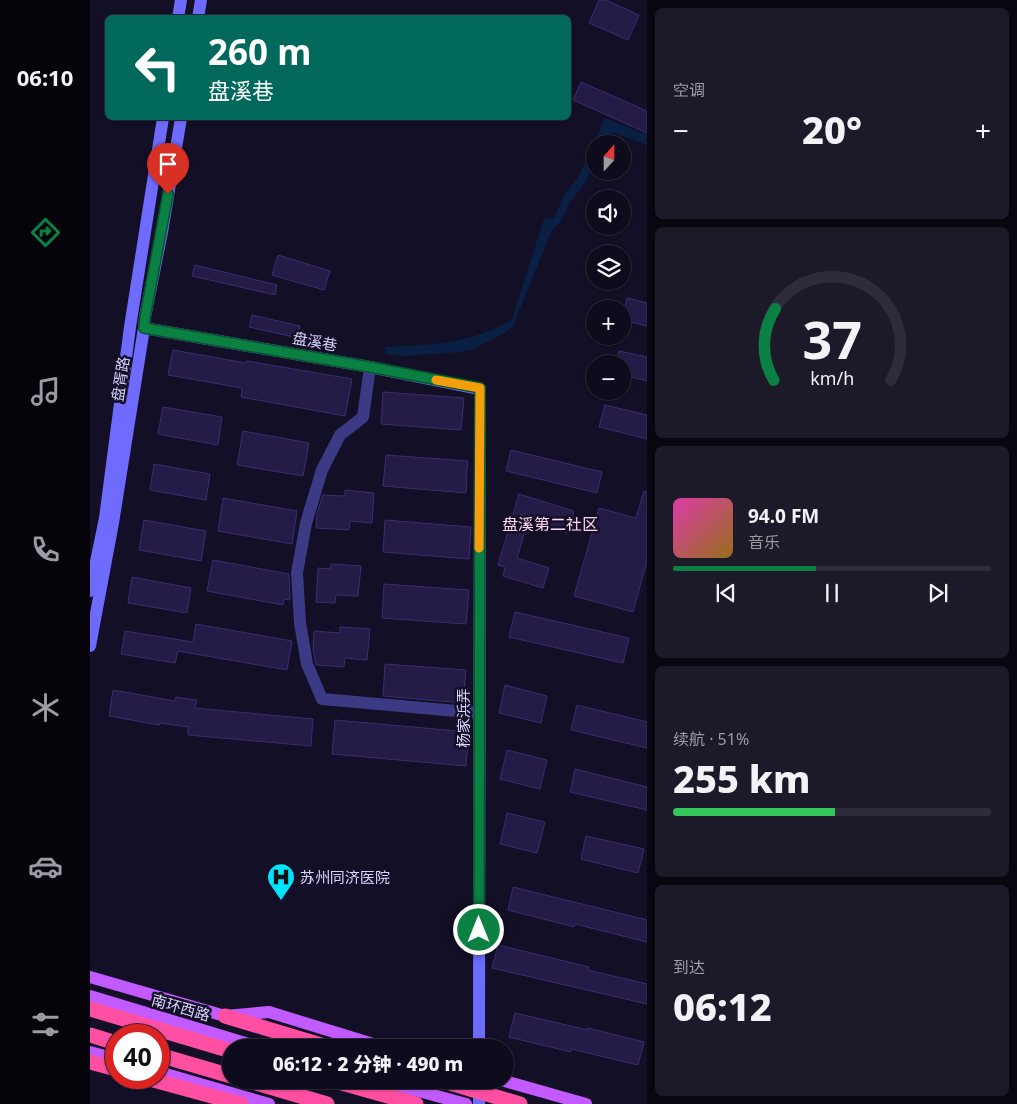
<!DOCTYPE html>
<html lang="zh">
<head>
<meta charset="utf-8">
<style>
  :root { --surface:#0e0b1c; --page:#1c1929; --text:#f1f3f6; --muted:#9b9ba3; --line:#2e2b3b; --accent:#0b8043 }
  body { margin:0; font-family:"Noto Sans","Noto Sans SC",sans-serif; background:var(--page); color:var(--text); height:100vh; display:flex; flex-direction:column; font-size:19px; white-space:nowrap }
  * { box-sizing:border-box; margin:0 }
  p { font-size:16px; color:var(--muted) }
  .icon { flex:none; width:28px; height:28px; fill:none; stroke:currentColor; stroke-width:2; stroke-linecap:round; stroke-linejoin:round }
  .map { position:relative; flex:1; overflow:hidden }
  .panel { display:flex; flex-direction:column; gap:8px; padding:8px; background:#08060f; width:370px }
  .panel>* { flex:none }
  .top-card { position:absolute; left:15px; top:15px; width:466px; height:105px; border-radius:8px; box-shadow:0 1px 4px #0004,0 0 0 1px var(--line); background:#00695c; color:#fff; overflow:hidden }
  .needle { width:32px; rotate:21deg }
  .buttons { position:absolute; left:496px; top:135px; display:grid; gap:10px }
  .buttons a { display:grid; place-items:center; width:45px; height:45px; border-radius:50%; background:var(--surface); box-shadow:0 1px 4px #0004,0 0 0 1px var(--line); font-size:25px }
  .speed { position:absolute; left:15px; top:1024px; display:flex; gap:10px; font-size:25px; font-weight:700; text-align:center }
  .speed>* { display:grid; place-content:center; width:65px; height:65px; border-radius:50%; background:var(--surface); box-shadow:0 1px 4px #0004,0 0 0 1px var(--line); line-height:1 }
  .speed .limit { border:8px solid #d22; background:#fff; color:#111 }
  .pin { position:absolute; display:grid; place-items:center; width:42px; height:42px; color:#fff; margin:-51px -21px; border-radius:50% 50% 50% 0; rotate:-45deg; box-shadow:0 0 5px #0007 }
  .pin .icon { rotate:45deg }
  .me { position:absolute; width:55px; margin:-28px; rotate:0deg; stroke-linejoin:round; filter:drop-shadow(0 0 4px #0008) }
  .turn { display:flex; align-items:center; gap:18px; height:105px; padding:0 20px; font-size:22px }
  .turn .icon { width:65px; height:65px; stroke-width:2.5 }
  .turn b { display:block; font-size:35px; line-height:42px }
  .big { font-size:38px; font-weight:800; line-height:1.1 }
  .panel .widget { flex:1; display:flex; flex-direction:column; justify-content:center; gap:8px; min-width:0; padding:0 18px; border-radius:8px; background:var(--page) }
  .panel .dial { align-items:center; gap:0 }
  .dial svg { height:130px; overflow:visible; fill:none; stroke:var(--line); stroke-width:7; stroke-linecap:round; text-anchor:middle }
  .dial text { fill:var(--text); stroke:none }
  .song { display:flex; align-items:center; gap:15px }
  .cover { width:60px; height:60px; border-radius:8px; background:linear-gradient(135deg,hsl(320 70% 55%),hsl(40 70% 35%)) }
  .played { height:5px; border-radius:2px; background:linear-gradient(90deg,var(--accent) 45%,var(--line) 45%) }
  .keys { display:flex; justify-content:space-around; direction:ltr }
  .heat { display:flex; justify-content:space-between; align-items:center; font-size:28px; direction:ltr }
  .charge { height:8px; border-radius:4px; background:linear-gradient(90deg,#34c759 51%,var(--line) 0) }
  .trip { position:absolute; left:132px; top:1039px; width:292px; height:50px; border-radius:25px; background:var(--surface); box-shadow:0 1px 4px #0004,0 0 0 1px var(--line); font-weight:800; line-height:50px; text-align:center }
  main { display:flex; flex:1; min-height:0 }
  .tabs { display:flex; flex-direction:column; width:90px; justify-content:space-around; align-items:center; background:#06040b; color:var(--muted) }
  .tabs .icon { width:35px; height:35px }
  .tabs .selected { color:var(--accent) }
  .tabs b { font-size:22px; color:var(--text) }
  .map>svg:first-child { display:block }
</style>
</head>
<body>
<main>
<nav class="tabs">
<b>06:10</b>
<svg class="icon selected" aria-label="directions" viewBox="0 0 24 24"><path d="M12 3l9 9-9 9-9-9zM9 14v-3h6M13 9l2 2-2 2"/></svg>
<svg class="icon" aria-label="music" viewBox="0 0 24 24"><path d="M9 18V5l10-2v13"/><circle cx="6" cy="18" r="3"/><circle cx="16" cy="16" r="3"/></svg>
<svg class="icon" aria-label="phone" viewBox="0 0 24 24"><path d="M5 4h4l2 5-3 2q2 4 5 5l2-3 5 2v4C11 20 4 13 5 4z"/></svg>
<svg class="icon" aria-label="climate" viewBox="0 0 24 24"><path d="M12 3v18M4 7l16 10M4 17L20 7"/></svg>
<svg class="icon" aria-label="car" viewBox="0 0 24 24"><path d="M5 17H2v-5l4-1 3-4h7l3 4 3 1v5h-3M9 17h6M6 11h13"/><circle cx="7" cy="17" r="2"/><circle cx="17" cy="17" r="2"/></svg>
<svg class="icon" aria-label="filters" viewBox="0 0 24 24"><path d="M4 7h16M4 17h16"/><circle cx="9" cy="7" r="2"/><circle cx="15" cy="17" r="2"/></svg>
</nav>
<div class="map">
<svg width="557" height="1104" viewBox="0 0 557 1104">
  <rect width="100%" height="100%" fill="#130f26"/>
  <path fill="#0a1f44" d="M 515,118 L 557,135 L 557,145 L 522,132 L 516,144 L 505,144 L 505,164 L 492,187 L 481,201 L 470,223 L 464,228 L 461,232 L 423,326 L 416,332 L 384,349 L 371,352 L 312,356 L 296,354 L 294,347 C 340,345 379,344 420,321 L 422,319 L 454,219 L 464,218 L 475,193 L 488,178 Z"/>
  <g fill="#241b47" stroke="#3b2d73">
    <polygon points="509,0 516,0 549,15 538,40 499,23"/>
    <polygon points="491,82 557,111 557,133 483,100"/>
    <polygon points="188,255 240,271 234,290 182,275"/>
    <polygon points="105,265 187,285 185,295 102,276"/>
    <polygon points="537,298 557,303 557,326 532,320"/>
    <polygon points="162,315 210,326 208,338 159,327"/>
    <polygon points="83,350 156,363 157,361 262,379 255,416 151,397 152,388 78,375"/>
    <polygon points="529,351 557,357 557,381 532,375 532,364 526,364"/>
    <polygon points="293,392 374,398 371,430 291,424"/>
    <polygon points="515,405 557,415 557,439 509,427"/>
    <polygon points="73,407 132,417 128,445 68,434"/>
    <polygon points="153,431 219,443 213,476 147,465"/>
    <polygon points="421,450 512,472 507,493 416,471"/>
    <polygon points="296,455 378,461 376,478 377,479 376,493 293,486"/>
    <polygon points="64,464 120,474 116,500 60,490"/>
    <polygon points="255,490 284,493 282,523 260,521 259,530 226,528 227,513 233,495 255,496"/>
    <polygon points="554,491 557,492 557,561 543,612 484,596 509,508 546,518"/>
    <polygon points="429,494 484,511 477,533 438,521 427,558 459,568 453,588 413,576 415,567 408,565"/>
    <polygon points="133,498 207,511 202,544 128,531"/>
    <polygon points="54,520 116,531 111,561 49,550"/>
    <polygon points="295,520 381,527 379,559 293,552"/>
    <polygon points="123,560 199,574 200,600 194,599 193,605 117,591"/>
    <polygon points="241,564 271,566 268,596 246,595 245,603 226,602 228,568 241,569"/>
    <polygon points="42,577 101,588 97,613 38,603"/>
    <polygon points="294,584 379,590 376,624 292,618"/>
    <polygon points="425,612 539,638 533,663 419,637"/>
    <polygon points="106,624 202,641 197,670 88,651 85,663 31,654 35,631 103,642"/>
    <polygon points="250,627 280,629 277,660 255,658 254,667 226,665 223,649 224,631 250,633"/>
    <polygon points="295,664 376,670 373,703 293,696"/>
    <polygon points="415,685 457,696 451,723 409,713"/>
    <polygon points="23,690 85,701 86,697 107,700 105,708 223,719 221,746 98,735 98,727 70,723 69,725 19,716"/>
    <polygon points="487,705 557,722 557,748 481,730"/>
    <polygon points="245,720 379,732 376,766 242,754"/>
    <polygon points="417,750 457,760 450,789 410,779"/>
    <polygon points="485,769 557,787 557,810 480,792"/>
    <polygon points="417,813 455,822 447,853 410,844"/>
    <polygon points="496,836 554,849 548,873 491,859"/>
    <polygon points="423,887 557,920 557,942 485,924 484,927 418,910"/>
    <polygon points="408,945 499,967 498,970 557,984 557,1004 402,968"/>
    <polygon points="425,1013 498,1030 498,1028 554,1042 548,1065 481,1049 481,1052 419,1037"/>
  </g>
  <g fill="none" stroke-linecap="round" stroke-linejoin="round">
    <polyline stroke="#3d3a85" stroke-width="12" points="280,367 273,417 250,435 232,470 216,523 207,573 210,623 217,664 232,699 389,713"/>
    <g stroke="#6f6bff" stroke-width="12">
      <polyline points="88,18 91,0"/>
      <polyline points="108,18 111,0"/>
      <polyline points="54,328 280,367 390,389 389,1048"/>
      <polyline points="0,591 15,518 40,327 73,118"/>
      <polyline points="0,646 23,523 54,328 55,317 72,232 91,118"/>
      <polyline points="389,1080 389,1104"/>
    </g>
    <g stroke="#c25bff" stroke-width="12">
      <polyline points="0,977 135,1016 179,1012 296,1048"/>
      <polyline points="0,996 172,1048"/>
      <polyline points="0,1052 26,1059"/>
      <polyline points="69,1072 179,1104"/>
      <polyline points="289,1080 376,1104"/>
      <polyline points="411,1080 496,1104"/>
    </g>
    <g stroke="#ff4fa3" stroke-width="15">
      <polyline points="0,1009 141,1051"/>
      <polyline points="135,1016 241,1048"/>
      <polyline points="0,1035 26,1043"/>
      <polyline points="69,1055 141,1076"/>
      <polyline points="0,1062 26,1069"/>
      <polyline points="56,1078 151,1104"/>
      <polyline points="156,1080 237,1104"/>
      <polyline points="241,1080 326,1104"/>
    </g>
    <polyline stroke="#ff4fa3" stroke-width="15" points="350,1080 430,1104"/>
  </g>
  <g fill="none" stroke-linecap="round" stroke-linejoin="round">
    <g stroke="#07532c" stroke-width="12">
      <polyline id="route" points="78,194 55,317 54,328 280,367 390,388 389,930"/>
    </g>
    <use href="#route" stroke="#0b8043" stroke-width="9"/>
    <polyline stroke="#f59e0b" stroke-width="9" points="346,380 390,388 389,548"/>
  </g>
  <defs>
    <g id="hospital-pin" transform="scale(1.4375)"><path d="M0 17L-7.5 6A9.5 9.5 0 1 1 7.5 6Z" fill="#00e5ff" stroke="#130f26"/><path d="M-5-5h3v3.5h4V-5h3V5h-3V1.5h-4V5h-3Z" fill="#111"/></g>
  </defs>
  <g fill-rule="evenodd">
    <use href="#hospital-pin" x="191" y="877"/>
  </g>
  <g text-anchor="middle" dominant-baseline="central" stroke-width="5" stroke-linejoin="round" paint-order="stroke">
    <g font-size="15" fill="#d9d4ff" stroke="#130f26">
      <text transform="translate(225 341) rotate(10)">盘溪巷</text>
      <text transform="translate(30 379) rotate(-81)">盘胥路</text>
      <text transform="translate(373 718) rotate(-90)">杨家浜弄</text>
      <text transform="translate(91 1007) rotate(16)">南环西路</text>
    </g>
    <g font-size="15" fill="#d9d4ff" stroke="#130f26" text-anchor="start">
      <text x="210" y="877">苏州同济医院</text>
    </g>
    <g font-size="16" fill="#ffd6f0" stroke="#130f26">
      <text x="460" y="524">盘溪第二社区</text>
    </g>
  </g>
</svg>
<div class="buttons">
<a><svg class="needle" viewBox="-14 -14 28 28"><path d="M0-13l5 13h-10z" fill="#e53935"/><path d="M0 13l5-13h-10z" fill="#9b9ba3"/></svg></a>
<a><svg class="icon" aria-label="sound" viewBox="0 0 24 24"><path d="M4 9h4l5-4v14l-5-4H4zM17 9q2 3 0 6"/></svg></a>
<a><svg class="icon" aria-label="layers" viewBox="0 0 24 24"><path d="M12 4l9 5-9 5-9-5zM3 14l9 5 9-5"/></svg></a>
<a>+</a>
<a>−</a>
</div>
<div class="speed"><div class="limit">40</div></div>
<div class="pin" style="left:78px;top:194px;background:#d93025"><svg class="icon" aria-label="arrive" viewBox="0 0 24 24"><path d="M6 21V4h12l-3 4 3 4H6"/></svg></div>
<svg class="me" style="left:389px;top:930px" viewBox="-20 -20 40 40"><circle r="17" fill="#0b8043" stroke="#fff" stroke-width="3"/><path d="M0-11L8 9 0 5-8 9z" fill="#fff"/></svg>
<div class="trip">06:12 · 2 分钟 · 490 m</div>
<div class="top-card">
<div class="turn"><svg class="icon" aria-label="left" viewBox="0 0 24 24"><path d="M17 20v-9H6M10 6l-5 5 5 5"/></svg><div><b>260 m</b>盘溪巷</div></div>
</div>
</div>
<section class="panel">
<div class="widget"><p>空调</p>
<div class="heat"><a>−</a><b class="big">20°</b><a>+</a></div>
</div>
<div class="widget dial"><svg viewBox="0 0 100 80">
<path d="M14 69A42 42 0 1 1 86 69"/>
<path d="M14 69A42 42 0 0 1 15 25" stroke="#0b8043"/>
<text x="50" y="56" font-size="32" font-weight="700">37</text>
<text x="50" y="72" font-size="11">km/h</text>
</svg></div>
<div class="widget">
<div class="song"><i class="cover"></i><div><b>94.0 FM</b><p>音乐</p></div></div>
<div class="played"></div>
<div class="keys"><svg class="icon" aria-label="previous" viewBox="0 0 24 24"><path d="M18 5L8 12l10 7zM5 5v14"/></svg><svg class="icon" aria-label="pause" viewBox="0 0 24 24"><path d="M8 5v14M16 5v14"/></svg><svg class="icon" aria-label="next" viewBox="0 0 24 24"><path d="M6 5l10 7-10 7zM19 5v14"/></svg></div>
</div>
<div class="widget"><p>续航 · 51%</p><b class="big">255 km</b><div class="charge"></div></div>
<div class="widget"><p>到达</p><b class="big">06:12</b></div>
</section>
</main>
</body>
</html>
